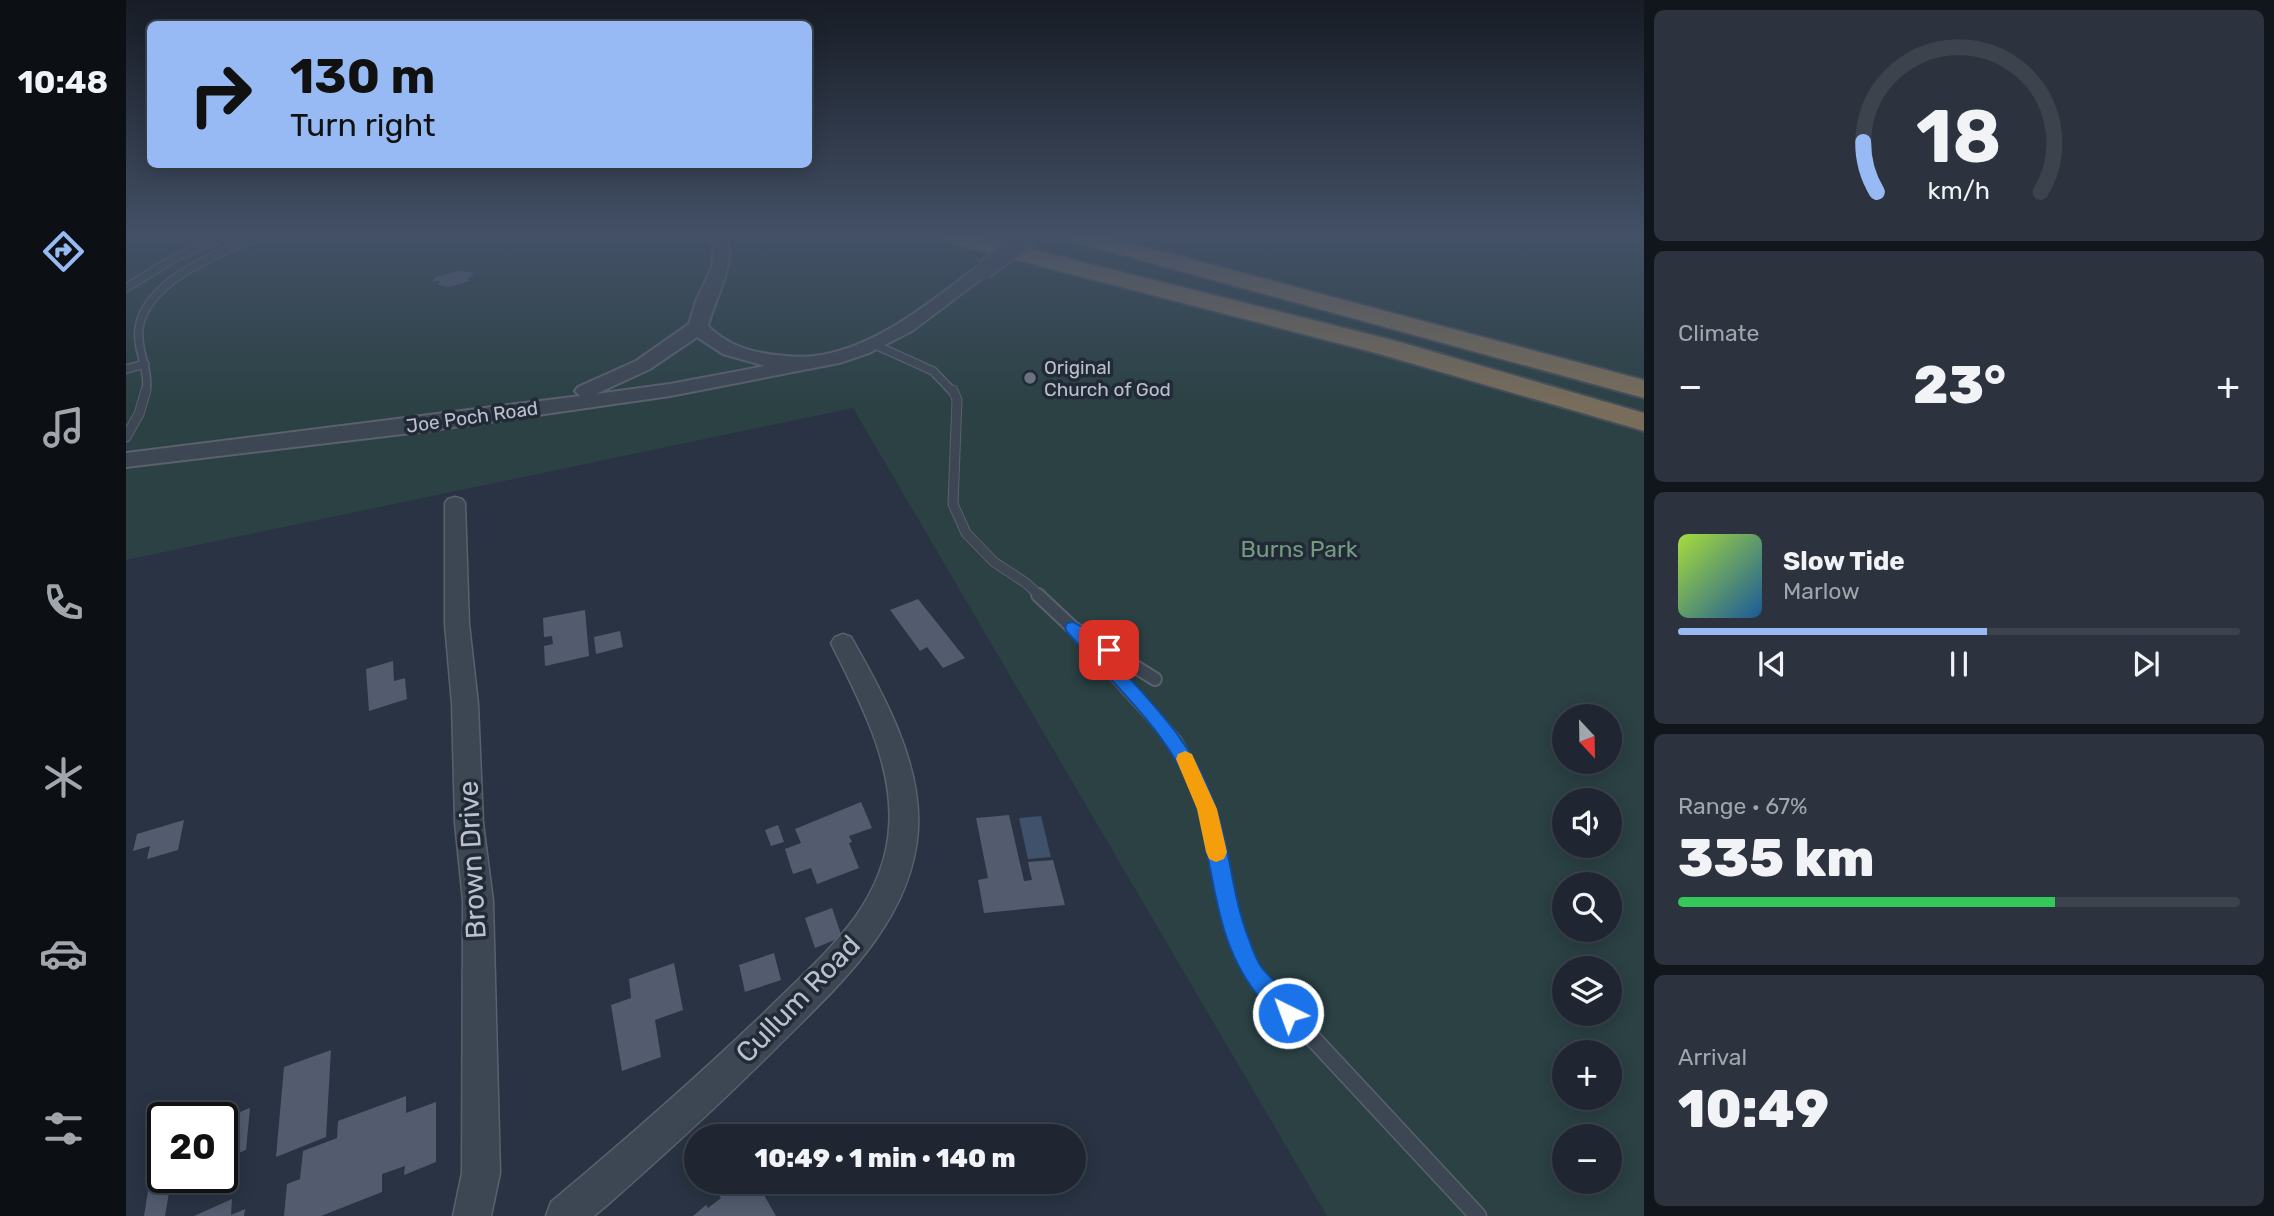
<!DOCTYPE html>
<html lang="en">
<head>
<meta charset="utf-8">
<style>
  :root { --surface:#1f2632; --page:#2c323e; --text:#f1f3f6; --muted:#a1a5ac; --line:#3c434d; --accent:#98baf4 }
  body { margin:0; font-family:Rubik,sans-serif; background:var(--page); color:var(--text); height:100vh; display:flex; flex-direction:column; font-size:26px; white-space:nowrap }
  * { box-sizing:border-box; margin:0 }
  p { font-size:23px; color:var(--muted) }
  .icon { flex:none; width:38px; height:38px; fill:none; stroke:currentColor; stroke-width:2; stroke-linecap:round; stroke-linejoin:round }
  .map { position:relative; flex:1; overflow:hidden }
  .drawer { display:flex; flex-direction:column; gap:10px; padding:10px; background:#11151c; width:630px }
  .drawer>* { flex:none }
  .guide { position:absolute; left:21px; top:21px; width:665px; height:147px; border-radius:10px; box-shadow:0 4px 18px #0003,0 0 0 2px var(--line); background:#98baf4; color:#111; overflow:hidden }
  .needle { width:46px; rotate:158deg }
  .fabs { position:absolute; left:1426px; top:704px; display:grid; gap:14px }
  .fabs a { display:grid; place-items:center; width:70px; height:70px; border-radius:50%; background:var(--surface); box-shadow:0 4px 18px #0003,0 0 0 2px var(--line); font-size:35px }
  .speed { position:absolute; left:21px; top:1102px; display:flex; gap:14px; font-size:35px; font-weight:700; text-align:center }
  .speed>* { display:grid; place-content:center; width:91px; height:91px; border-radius:50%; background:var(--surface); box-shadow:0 4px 18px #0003,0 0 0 2px var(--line); line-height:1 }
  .speed .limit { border:4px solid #111; border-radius:10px; background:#fff; color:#111 }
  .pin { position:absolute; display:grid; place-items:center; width:60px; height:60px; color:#fff; margin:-30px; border-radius:14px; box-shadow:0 4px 10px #0006 }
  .me { position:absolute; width:77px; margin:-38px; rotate:318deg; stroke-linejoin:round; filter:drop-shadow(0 0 5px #0008) }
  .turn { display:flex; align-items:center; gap:24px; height:147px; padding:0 28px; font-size:32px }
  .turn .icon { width:91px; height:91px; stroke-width:2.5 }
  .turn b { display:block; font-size:49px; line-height:60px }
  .big { font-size:52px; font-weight:800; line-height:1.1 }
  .drawer .widget { flex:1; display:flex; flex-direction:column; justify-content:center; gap:10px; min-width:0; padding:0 24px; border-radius:10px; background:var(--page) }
  .drawer .dial { align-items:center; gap:0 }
  .dial svg { height:182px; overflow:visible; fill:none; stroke:var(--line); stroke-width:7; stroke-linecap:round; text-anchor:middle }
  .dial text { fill:var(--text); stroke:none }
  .song { display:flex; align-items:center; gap:21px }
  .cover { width:84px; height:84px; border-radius:10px; background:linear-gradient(135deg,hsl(80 70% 55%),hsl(210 70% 35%)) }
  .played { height:7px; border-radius:4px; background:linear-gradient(90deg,var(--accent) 55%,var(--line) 55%) }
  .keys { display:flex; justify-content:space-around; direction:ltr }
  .heat { display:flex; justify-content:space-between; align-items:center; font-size:38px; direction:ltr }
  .charge { height:10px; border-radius:5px; background:linear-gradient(90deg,#34c759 67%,var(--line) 0) }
  .trip { position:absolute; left:558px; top:1124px; width:402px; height:70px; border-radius:35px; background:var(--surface); box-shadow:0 4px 18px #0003,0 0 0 2px var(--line); font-weight:800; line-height:70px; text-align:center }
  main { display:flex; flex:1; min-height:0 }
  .tabs { display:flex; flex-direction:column; width:126px; justify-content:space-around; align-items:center; background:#0c0f14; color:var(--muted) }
  .tabs .icon { width:49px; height:49px }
  .tabs .on { color:var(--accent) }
  .tabs b { font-size:32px; color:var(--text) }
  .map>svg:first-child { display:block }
</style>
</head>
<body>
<main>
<nav class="tabs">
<b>10:48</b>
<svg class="icon on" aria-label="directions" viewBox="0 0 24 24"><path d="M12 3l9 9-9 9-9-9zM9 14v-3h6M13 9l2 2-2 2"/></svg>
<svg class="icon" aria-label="music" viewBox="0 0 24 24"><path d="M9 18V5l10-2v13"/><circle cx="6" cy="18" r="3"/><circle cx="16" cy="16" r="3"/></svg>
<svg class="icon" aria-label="phone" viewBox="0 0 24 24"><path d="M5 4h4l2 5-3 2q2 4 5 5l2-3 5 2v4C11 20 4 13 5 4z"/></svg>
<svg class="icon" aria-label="climate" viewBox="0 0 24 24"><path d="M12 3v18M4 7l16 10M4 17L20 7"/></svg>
<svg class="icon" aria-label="car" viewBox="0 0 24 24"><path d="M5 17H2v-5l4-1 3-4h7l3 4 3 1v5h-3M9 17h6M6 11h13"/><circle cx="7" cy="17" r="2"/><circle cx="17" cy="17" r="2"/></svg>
<svg class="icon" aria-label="filters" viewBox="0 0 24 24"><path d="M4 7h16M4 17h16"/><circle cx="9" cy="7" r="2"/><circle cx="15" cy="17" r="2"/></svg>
</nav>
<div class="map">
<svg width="1518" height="1216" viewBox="0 0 1518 1216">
  <rect width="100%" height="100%" fill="#293343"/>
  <path fill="#2b4144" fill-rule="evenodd" d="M 0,236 L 1518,236 L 1518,1216 L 1201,1216 L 727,408 L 0,560 ZM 1438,716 L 1484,716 L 1484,761 L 1438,761 ZM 1438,800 L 1484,800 L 1484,845 L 1438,845 ZM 1438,884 L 1484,884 L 1484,929 L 1438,929 ZM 1438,968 L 1484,968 L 1484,1013 L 1438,1013 ZM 1438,1052 L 1484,1052 L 1484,1097 L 1438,1097 ZM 1438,1136 L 1484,1136 L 1484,1181 L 1438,1181 Z"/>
  <polygon fill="#40516b" points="915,816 925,857 902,859 893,818"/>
  <g fill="#525c6e">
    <polygon points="333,271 344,272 348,275 341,279 345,281 323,287 312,285 314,281 306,282 309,277"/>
    <polygon points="792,599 839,658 817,668 801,647 794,651 764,610"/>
    <polygon points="459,610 463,656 419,666 418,646 427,644 426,636 418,637 417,618"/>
    <polygon points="494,631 497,647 470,654 468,637"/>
    <polygon points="267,661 268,681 279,678 281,699 243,711 240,669"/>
    <polygon points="735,802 746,828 723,836 726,842 723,843 733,868 691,884 685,868 667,874 659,849 675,843 669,829"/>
    <polygon points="883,815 898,881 906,880 902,862 927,860 939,905 858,913 852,880 862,878 850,818"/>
    <polygon points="58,820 52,850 21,859 24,846 7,851 11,834"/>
    <polygon points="652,825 658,842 645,846 639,830"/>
    <polygon points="706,908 716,937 689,948 679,918"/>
    <polygon points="648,953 655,980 619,992 613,965"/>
    <polygon points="548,963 557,1010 529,1020 535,1057 496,1071 485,1005 505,998 503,979"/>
    <polygon points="205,1050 200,1137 150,1157 158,1067"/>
    <polygon points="280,1096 280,1113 310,1102 310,1162 278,1175 279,1166 256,1174 256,1192 195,1216 158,1216 161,1184 174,1179 177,1151 211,1138 212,1121"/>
    <polygon points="124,1108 120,1150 96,1160 96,1119"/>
    <polygon points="35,1157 37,1178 53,1178 45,1181 39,1216 18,1216 22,1191 31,1187"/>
    <polygon points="607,1181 630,1181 650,1216 567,1216 580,1205 582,1208 595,1198 592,1194"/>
    <polygon points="106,1199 105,1215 119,1209 118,1216 68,1216"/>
  </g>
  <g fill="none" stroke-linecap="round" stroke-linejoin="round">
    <g stroke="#59616d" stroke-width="10">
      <g id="service-far3">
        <polyline points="0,288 47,259 98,236"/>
        <polyline points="745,343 807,371 827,392"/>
        <polyline points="0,369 19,364"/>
        <path d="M 20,392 C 24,370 10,350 13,328 C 20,280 94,253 133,236"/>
      </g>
    </g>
    <g stroke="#59616d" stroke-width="11">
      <g id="service-far2">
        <polyline points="827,390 831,400 827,504 840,533 868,562 900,583 914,596"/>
        <polyline points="0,437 13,414 20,390"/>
      </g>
    </g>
    <g stroke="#59616d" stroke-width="16">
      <g id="service-far1">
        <polyline points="912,595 947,628 1029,679"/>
        <polyline points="947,628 1049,741 1065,770 1081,809 1093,864"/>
      </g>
    </g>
    <g stroke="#59616d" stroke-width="19">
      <polyline id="service" points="1093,863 1104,916 1127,974 1352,1216"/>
    </g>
    <g stroke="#59616d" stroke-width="3">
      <g id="minor">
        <polygon points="329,497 336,499 339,503 343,624 352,704 357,823 367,901 374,1173 365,1216 327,1216 336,1173 337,901 329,823 326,704 319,624 319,503 322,499"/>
        <path d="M 717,634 L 725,637 C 757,693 796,763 792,830 C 786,922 711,987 651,1047 C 596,1102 538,1155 480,1206 L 468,1216 L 420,1216 L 425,1202 C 498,1141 570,1078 639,1012 C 670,981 704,952 730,916 C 748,890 761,860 763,828 C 768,763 733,700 705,643 L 709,637 Z"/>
      </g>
    </g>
    <g stroke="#59616d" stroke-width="4">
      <path id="tertiary" d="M 584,236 L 600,236 C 611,265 589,297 582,326 C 601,345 624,352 650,355 C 662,356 675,358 688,356 C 749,349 804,302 852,266 L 858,265 L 867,270 L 786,331 L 743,353 L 713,363 L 544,396 L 285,433 L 0,467 L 0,453 L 454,396 L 449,391 L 452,387 L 510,361 L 563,324 L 570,301 L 586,267 L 588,247 ZM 571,337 L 597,354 L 639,366 L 544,384 L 470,394 L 524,369 Z"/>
    </g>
    <g stroke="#454e5a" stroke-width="4">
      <g id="motorway">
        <polygon points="815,236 852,236 1270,341 1518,413 1518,431 1250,353 818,241"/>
        <polygon points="942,236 978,236 1518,380 1518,398 945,241"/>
      </g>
    </g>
    <use href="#service-far3" stroke="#3d4653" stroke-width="7"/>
    <use href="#service-far2" stroke="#3d4653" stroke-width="9"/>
    <use href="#service-far1" stroke="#3d4653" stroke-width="12"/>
    <use href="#service" stroke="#3d4653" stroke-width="16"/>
    <use href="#minor" fill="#3d4653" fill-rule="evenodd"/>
    <use href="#tertiary" fill="#3d4653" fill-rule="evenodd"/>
    <use href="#motorway" fill="#786d5b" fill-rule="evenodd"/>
    <g stroke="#59616d" stroke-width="21" stroke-linecap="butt">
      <polyline id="tertiary-bridge" points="858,270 903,236"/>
    </g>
    <use href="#tertiary-bridge" stroke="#3d4653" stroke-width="18"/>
  </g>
  <linearGradient id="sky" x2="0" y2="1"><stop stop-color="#171c25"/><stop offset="0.58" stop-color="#435066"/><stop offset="1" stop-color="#435066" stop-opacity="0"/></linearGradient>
  <rect width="1518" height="406" fill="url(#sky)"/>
  <path fill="#1a73e8" stroke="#114b97" stroke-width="2" d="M 947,622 L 989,646 L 991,650 L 989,655 L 983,656 C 1028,706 1068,742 1090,808 C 1105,851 1106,897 1123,939 C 1126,948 1130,960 1136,968 C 1148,983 1166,995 1174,1013 L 1170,1021 L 1162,1025 C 1152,1020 1146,1012 1139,1004 C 1088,948 1090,880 1072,811 C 1053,741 988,685 941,632 L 939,628 L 941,623 Z"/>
  <polygon fill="#f59e0b" points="1059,751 1066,754 1091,809 1101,852 1098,859 1090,862 1083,859 1080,852 1071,809 1050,759 1052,754"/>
  <circle fill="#6b7280" stroke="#222a38" stroke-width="2.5" cx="904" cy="378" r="7"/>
  <g text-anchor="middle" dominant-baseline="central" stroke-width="7" stroke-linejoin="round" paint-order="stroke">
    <g font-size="19" fill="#bbc1cc" stroke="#222a38" text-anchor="start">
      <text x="918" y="367">Original<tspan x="918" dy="22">Church of God</tspan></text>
    </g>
    <g font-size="19" fill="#bbc1cc" stroke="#222a38">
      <text transform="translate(346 417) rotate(-8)">Joe Poch Road</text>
    </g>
    <g font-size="23" fill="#739c7d" stroke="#222a38">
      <text x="1173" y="549">Burns Park</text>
    </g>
    <g font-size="28" fill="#bbc1cc" stroke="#222a38">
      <text transform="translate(346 860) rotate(-93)">Brown Drive</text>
      <text transform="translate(672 999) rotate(-46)">Cullum Road</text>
    </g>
  </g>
</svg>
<div class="fabs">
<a><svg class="needle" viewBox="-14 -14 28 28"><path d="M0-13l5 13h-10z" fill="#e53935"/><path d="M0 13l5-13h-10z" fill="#a1a5ac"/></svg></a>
<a><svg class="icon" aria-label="sound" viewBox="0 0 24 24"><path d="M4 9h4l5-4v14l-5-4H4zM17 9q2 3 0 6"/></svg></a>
<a><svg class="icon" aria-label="search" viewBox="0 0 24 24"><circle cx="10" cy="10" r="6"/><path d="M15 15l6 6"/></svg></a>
<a><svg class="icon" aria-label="layers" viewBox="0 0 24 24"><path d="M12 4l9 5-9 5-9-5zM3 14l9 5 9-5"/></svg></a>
<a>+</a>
<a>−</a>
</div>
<div class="speed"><div class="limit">20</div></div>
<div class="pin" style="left:983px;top:650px;background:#d93025"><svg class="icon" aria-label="arrive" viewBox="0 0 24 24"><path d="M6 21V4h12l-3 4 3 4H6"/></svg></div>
<svg class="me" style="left:1162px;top:1013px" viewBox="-20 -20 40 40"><circle r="17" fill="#1a73e8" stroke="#fff" stroke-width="3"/><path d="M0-11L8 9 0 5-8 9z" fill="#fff"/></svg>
<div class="trip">10:49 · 1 min · 140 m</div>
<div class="guide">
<div class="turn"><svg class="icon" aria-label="right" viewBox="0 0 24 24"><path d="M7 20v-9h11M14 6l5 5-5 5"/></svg><div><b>130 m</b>Turn right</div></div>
</div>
</div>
<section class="drawer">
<div class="widget dial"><svg viewBox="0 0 100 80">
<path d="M14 69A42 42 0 1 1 86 69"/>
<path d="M14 69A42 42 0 0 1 8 47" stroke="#98baf4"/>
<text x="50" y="56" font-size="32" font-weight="700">18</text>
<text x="50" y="72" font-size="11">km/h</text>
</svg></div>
<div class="widget"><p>Climate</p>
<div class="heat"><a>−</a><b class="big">23°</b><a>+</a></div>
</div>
<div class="widget">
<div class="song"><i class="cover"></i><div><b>Slow Tide</b><p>Marlow</p></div></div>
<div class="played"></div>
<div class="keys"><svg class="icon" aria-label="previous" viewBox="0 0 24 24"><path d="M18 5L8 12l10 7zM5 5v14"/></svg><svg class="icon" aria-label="pause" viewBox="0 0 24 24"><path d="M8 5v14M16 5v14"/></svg><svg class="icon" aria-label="next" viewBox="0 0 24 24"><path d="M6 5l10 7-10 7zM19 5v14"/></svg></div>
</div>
<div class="widget"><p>Range · 67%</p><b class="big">335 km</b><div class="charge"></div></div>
<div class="widget"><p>Arrival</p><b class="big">10:49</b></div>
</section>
</main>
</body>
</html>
